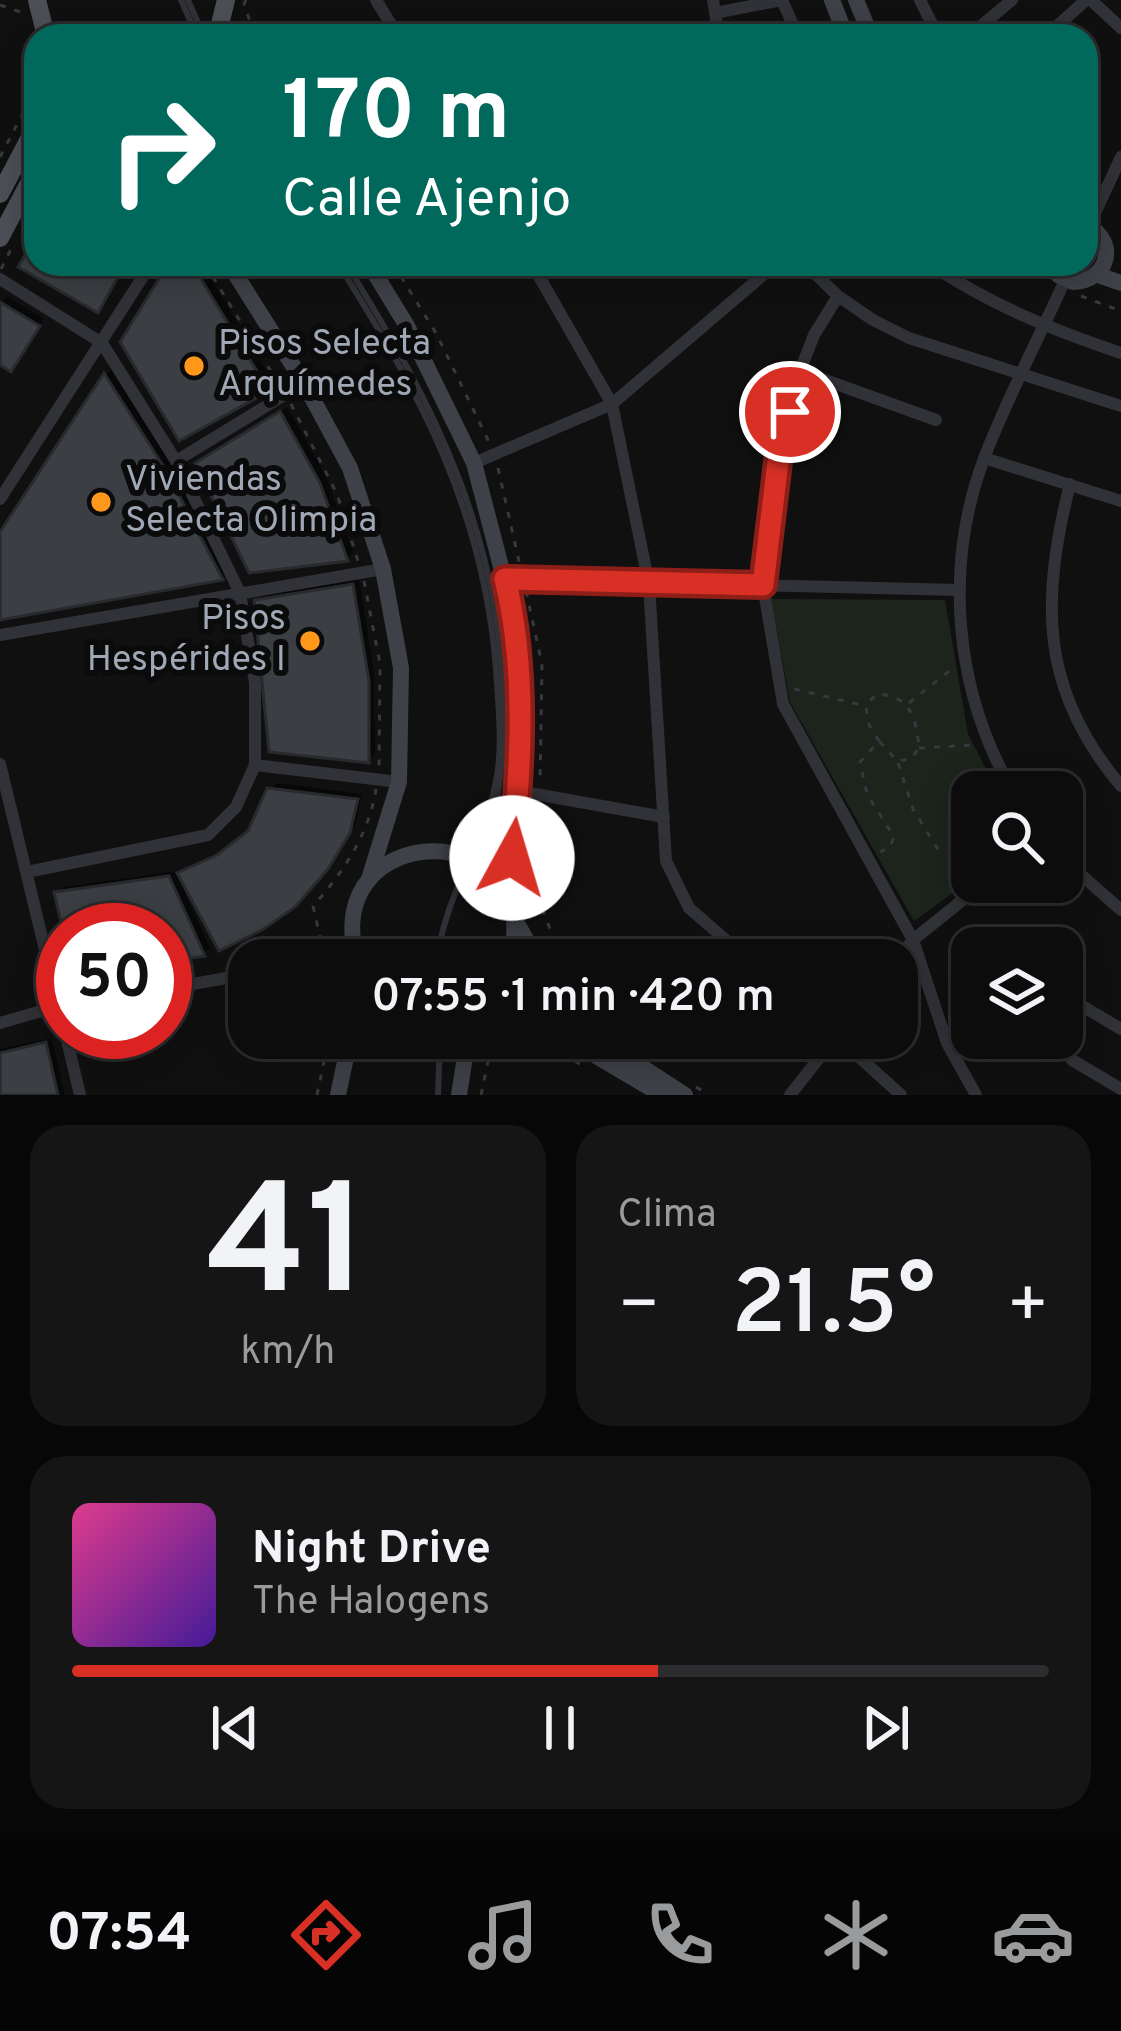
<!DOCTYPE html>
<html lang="es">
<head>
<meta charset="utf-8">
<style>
  :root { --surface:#0c0c0d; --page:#151516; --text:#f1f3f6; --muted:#9a9b9d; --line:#2c2c2e; --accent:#d93025 }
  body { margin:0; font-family:Overpass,sans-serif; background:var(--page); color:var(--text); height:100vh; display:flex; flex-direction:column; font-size:45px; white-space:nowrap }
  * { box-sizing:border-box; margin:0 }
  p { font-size:39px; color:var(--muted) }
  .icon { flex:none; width:66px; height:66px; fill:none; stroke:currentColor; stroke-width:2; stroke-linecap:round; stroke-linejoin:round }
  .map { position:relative; height:1095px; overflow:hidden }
  .sheet { display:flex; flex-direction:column; gap:30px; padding:30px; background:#070707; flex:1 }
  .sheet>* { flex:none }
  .guide { position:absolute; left:24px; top:24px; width:1074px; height:252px; border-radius:36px; box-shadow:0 6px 30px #0003,0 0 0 3px var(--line); background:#00695c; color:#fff; overflow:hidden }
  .fabs { position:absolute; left:951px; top:771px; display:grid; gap:24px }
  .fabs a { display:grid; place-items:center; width:132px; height:132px; border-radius:24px; background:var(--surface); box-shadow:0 6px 30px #0003,0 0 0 3px var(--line); font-size:60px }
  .speed { position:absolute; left:36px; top:903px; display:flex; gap:24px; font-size:60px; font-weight:700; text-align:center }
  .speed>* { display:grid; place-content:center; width:156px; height:156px; border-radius:50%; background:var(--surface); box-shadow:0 6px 30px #0003,0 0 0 3px var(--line); line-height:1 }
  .speed .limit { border:18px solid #d22; background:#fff; color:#111 }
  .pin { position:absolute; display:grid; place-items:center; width:102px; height:102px; color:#fff; margin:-51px; border:6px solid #fff; border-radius:50%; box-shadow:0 3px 12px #0007 }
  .me { position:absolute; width:132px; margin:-66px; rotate:6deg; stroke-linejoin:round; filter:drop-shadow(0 0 9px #0008) }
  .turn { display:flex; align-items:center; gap:42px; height:252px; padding:0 60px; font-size:54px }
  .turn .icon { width:156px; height:156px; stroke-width:2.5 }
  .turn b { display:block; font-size:84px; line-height:102px }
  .big { font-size:90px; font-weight:600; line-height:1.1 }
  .sheet .tile { flex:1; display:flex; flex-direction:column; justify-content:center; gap:18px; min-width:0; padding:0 42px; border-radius:36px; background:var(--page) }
  .sheet .dial { align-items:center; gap:0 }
  .dial b { font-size:156px; line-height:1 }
  .song { display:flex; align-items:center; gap:36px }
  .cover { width:144px; height:144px; border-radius:18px; background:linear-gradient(135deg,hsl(330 70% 55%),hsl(260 70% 35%)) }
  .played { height:12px; border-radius:6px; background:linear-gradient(90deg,var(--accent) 60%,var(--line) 60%) }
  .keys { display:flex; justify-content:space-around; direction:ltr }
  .heat { display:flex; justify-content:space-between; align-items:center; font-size:66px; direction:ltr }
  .sheet .tiles { flex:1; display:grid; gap:30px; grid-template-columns:1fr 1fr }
  .tile:last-child { grid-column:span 2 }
  .trip { position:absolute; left:228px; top:939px; width:690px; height:120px; border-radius:36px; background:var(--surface); box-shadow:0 6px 30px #0003,0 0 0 3px var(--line); font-weight:600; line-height:120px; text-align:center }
  .tab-bar { display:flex; height:192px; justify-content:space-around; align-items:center; background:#050505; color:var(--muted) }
  .tab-bar .icon { width:84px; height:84px }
  .tab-bar .selected { color:var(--accent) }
  .tab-bar b { font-size:54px; color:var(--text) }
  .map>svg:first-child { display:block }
</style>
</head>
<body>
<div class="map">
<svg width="1121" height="1095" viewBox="0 0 1121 1095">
  <rect width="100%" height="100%" fill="#101011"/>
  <polygon fill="#1c241c" points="771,599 945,600 968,734 998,792 972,792 972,879 914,921 790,702"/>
  <g fill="#0007">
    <polygon points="171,264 202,264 273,382 267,388"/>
    <polygon points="7,296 44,319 11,369 0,362 0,304"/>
    <polygon points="111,369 173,465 227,571 221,577 0,617 0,538"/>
    <polygon points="287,407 326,476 353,552 347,558 251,569 205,457"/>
    <polygon points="359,579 374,673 375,754 368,760 257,601 264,595"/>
    <polygon points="276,783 362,794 356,824 334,859 301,897 185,893 210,948 203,954 165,959 165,930 58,893 64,887 176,871 178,876 187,868 227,850 251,830"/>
    <polygon points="52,1038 65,1095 0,1095 0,1049"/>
  </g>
  <g fill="#3b3e42" stroke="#292a2d" stroke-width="3">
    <polygon points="36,236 36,264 125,264 98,313 18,267"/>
    <polygon points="168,264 192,264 269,391 179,441 120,342"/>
    <polygon points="0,302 40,326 11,372 0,365"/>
    <polygon points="104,373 167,472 223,580 0,620 0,532"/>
    <polygon points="280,411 320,483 348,561 249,573 195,463"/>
    <polygon points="353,584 369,681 369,763 269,752 254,600"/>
    <polygon points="267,788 358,799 350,833 328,869 295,907 262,930 219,951 177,873 217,855 248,831"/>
    <polygon points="169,876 205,956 165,962 165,930 63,931 54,892"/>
    <polygon points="46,1042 58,1095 0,1095 0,1053"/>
  </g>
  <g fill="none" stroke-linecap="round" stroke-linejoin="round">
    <g stroke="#36393e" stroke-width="3" stroke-dasharray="6 9" stroke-linecap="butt">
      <polyline points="246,0 244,4 255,36"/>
      <polyline points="0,5 26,14"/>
      <polyline points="0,157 36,88"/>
      <polyline points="205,264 280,386"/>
      <polyline points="393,264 436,333 489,442"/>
      <polyline points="1,269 13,245"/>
      <polyline points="1081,296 1121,311"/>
      <polyline points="291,404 337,494 358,561"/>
      <polyline points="498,468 521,570"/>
      <polyline points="364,581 380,664 379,768"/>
      <polyline points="526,591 542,664 540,783"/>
      <polyline points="794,689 866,706"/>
      <polyline points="909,703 953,668"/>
      <path d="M 879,741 L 868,723 L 866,706 L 876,694 C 911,695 916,718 919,748 L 911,759 L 897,761 L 879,741 L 860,762 L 867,794 L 894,837 L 890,847 L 880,852"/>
      <polyline points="919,748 975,745"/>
      <polyline points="898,763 913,809 937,848 972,857"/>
      <polyline points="539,805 537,895 562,960"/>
      <path d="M 321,941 L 313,906 C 343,873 369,834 376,789"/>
      <polyline points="371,1038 433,1050"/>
      <polyline points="536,1038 580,1064"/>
      <polyline points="696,1087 709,1095"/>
      <polyline points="317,1095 329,1038"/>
      <polyline points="481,1095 493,1038"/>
    </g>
    <g stroke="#303237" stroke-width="6">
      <polyline points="181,0 197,36"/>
      <polyline points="188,0 204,36"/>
      <path d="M 338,264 C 421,393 484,513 496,669 C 498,701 502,737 498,769 C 489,837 445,892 437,960"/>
      <path d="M 346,264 C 436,406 506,546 503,720 C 502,763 502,806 479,845"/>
      <polyline points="438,1095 440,1038"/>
    </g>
    <g stroke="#303237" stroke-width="12">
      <polyline points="376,0 398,36"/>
      <polyline points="713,0 719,36"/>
      <polyline points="920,0 938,36"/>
      <polyline points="1091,0 1121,28"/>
      <polyline points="715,13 782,0 798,36"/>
      <polyline points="969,36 1012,0"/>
      <polyline points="1046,36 1086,0"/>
      <polyline points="1086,101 1092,106"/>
      <polyline points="1089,226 1121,157"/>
      <polyline points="532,264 612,404 649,584 666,861 689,908 749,960"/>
      <polyline points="805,264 838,296 873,320 909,338 1121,406"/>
      <path d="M 930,264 C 990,305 1053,330 1121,353"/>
      <polyline points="0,279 102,343 176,461 240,593 255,683 255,765 236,807 208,835 27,872"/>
      <polyline points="838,296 814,335 800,371 779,454 763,585 783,704 913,940 947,1043 976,1095"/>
      <polyline points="800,371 936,420"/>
      <polyline points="984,458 1121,501"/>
      <polyline points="176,461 304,383"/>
      <polyline points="474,463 612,404 776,264"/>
      <path d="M 1070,484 C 1041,600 1039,689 1121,786"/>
      <polyline points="0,499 151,264"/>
      <polyline points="505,579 959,590"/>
      <polyline points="0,635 383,569"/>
      <polyline points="0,764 63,1024"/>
      <polyline points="255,765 399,782"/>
      <polyline points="518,791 664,817"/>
      <path d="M 1013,792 C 954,690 943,566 985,456 C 1008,396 1039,338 1065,280"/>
      <polyline points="1062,858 1121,910"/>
      <polyline points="298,960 353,943"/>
      <polyline points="897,960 913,940 985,882"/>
      <polyline points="165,989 249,974"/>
      <polyline points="1062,994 1121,1029"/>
      <polyline points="1062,1021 1081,1007"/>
      <polyline points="0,1023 62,1005"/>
      <polyline points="65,1032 80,1095"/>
      <polyline points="838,1038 901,1095"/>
      <polyline points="1056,1038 1072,1060 1121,1089"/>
      <polyline points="947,1043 972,1022"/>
      <polyline points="790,1095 835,1038"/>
    </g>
    <g stroke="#3e4147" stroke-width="16">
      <polyline points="832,0 846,36"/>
      <polyline points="856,0 871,36"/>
      <polyline points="229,264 304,383 350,468 383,569 401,668 399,782 369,879"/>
      <polyline points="369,264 407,326 474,463 517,628 518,791 508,897"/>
      <path d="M 1051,264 L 1058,275 L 1073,282 C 1109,281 1119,241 1086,225"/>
      <polyline points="1098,275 1121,283"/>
      <polyline points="515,920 538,960"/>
      <path d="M 357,960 C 317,817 548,813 510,960"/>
      <polyline points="566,1038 662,1095"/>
      <polyline points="597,1038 685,1095"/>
      <polyline points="338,1095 350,1038"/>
      <polyline points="459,1095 468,1038"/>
    </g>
    <g stroke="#4c4f56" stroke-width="18">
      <polyline points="37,0 46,36"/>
      <polyline points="217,36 226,0"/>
      <polyline points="0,194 36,126"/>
      <polyline points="0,238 36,170"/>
    </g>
  </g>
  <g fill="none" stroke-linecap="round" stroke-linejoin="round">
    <g stroke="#8d1f18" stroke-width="30">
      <path id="route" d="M 512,858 C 521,767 527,668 505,579 L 763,585 L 779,454 L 790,412"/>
    </g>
    <use href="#route" stroke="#d93025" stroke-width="21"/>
  </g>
  <g fill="#ff971a" stroke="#0b0b0c" stroke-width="4.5">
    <circle cx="194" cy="366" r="12"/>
    <circle cx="101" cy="502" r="12"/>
    <circle cx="310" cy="641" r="12"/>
  </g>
  <g text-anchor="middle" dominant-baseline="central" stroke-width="12" stroke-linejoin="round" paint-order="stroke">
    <g font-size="36" fill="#9fa8b4" stroke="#0b0b0c" text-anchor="start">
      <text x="218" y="345">Pisos Selecta<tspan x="218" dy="41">Arquímedes</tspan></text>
      <text x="125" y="481">Viviendas<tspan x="125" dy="41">Selecta Olimpia</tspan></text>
      <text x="286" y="620" text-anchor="end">Pisos<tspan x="286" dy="41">Hespérides I</tspan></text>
    </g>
  </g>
</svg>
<div class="fabs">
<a><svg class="icon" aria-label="search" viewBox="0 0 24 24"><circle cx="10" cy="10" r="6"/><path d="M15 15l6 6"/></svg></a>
<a><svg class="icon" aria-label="layers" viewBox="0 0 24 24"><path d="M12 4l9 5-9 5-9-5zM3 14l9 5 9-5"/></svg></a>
</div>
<div class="speed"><div class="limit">50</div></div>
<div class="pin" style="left:790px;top:412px;background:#d93025"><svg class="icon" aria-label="arrive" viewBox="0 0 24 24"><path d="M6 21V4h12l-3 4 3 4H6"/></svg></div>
<svg class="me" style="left:512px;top:858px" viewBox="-20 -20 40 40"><circle r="19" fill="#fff"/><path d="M0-13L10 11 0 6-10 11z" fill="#d93025"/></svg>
<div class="trip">07:55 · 1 min · 420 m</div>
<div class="guide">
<div class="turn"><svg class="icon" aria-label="right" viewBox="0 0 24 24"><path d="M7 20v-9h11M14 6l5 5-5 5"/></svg><div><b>170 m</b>Calle Ajenjo</div></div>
</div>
</div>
<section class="sheet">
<div class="tiles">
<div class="tile dial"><b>41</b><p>km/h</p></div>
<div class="tile"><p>Clima</p>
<div class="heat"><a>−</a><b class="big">21.5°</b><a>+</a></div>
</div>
<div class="tile">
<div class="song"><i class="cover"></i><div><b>Night Drive</b><p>The Halogens</p></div></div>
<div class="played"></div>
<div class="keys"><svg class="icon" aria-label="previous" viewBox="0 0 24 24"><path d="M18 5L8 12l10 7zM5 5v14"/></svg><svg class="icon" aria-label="pause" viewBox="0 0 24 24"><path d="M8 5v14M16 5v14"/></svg><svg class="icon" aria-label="next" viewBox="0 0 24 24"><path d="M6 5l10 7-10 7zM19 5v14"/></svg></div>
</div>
</div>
</section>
<nav class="tab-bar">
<b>07:54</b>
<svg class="icon selected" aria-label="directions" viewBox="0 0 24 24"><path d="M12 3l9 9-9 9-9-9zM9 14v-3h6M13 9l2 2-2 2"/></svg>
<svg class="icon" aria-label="music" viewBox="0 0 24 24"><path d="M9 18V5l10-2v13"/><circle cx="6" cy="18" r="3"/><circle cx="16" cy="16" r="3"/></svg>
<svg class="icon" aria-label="phone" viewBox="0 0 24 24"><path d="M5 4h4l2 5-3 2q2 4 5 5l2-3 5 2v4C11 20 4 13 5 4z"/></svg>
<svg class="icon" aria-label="climate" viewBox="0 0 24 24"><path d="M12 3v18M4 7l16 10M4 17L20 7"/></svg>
<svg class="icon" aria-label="car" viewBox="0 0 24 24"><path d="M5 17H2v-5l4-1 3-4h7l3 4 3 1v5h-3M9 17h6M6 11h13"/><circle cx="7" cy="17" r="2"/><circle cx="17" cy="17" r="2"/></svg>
</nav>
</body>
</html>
